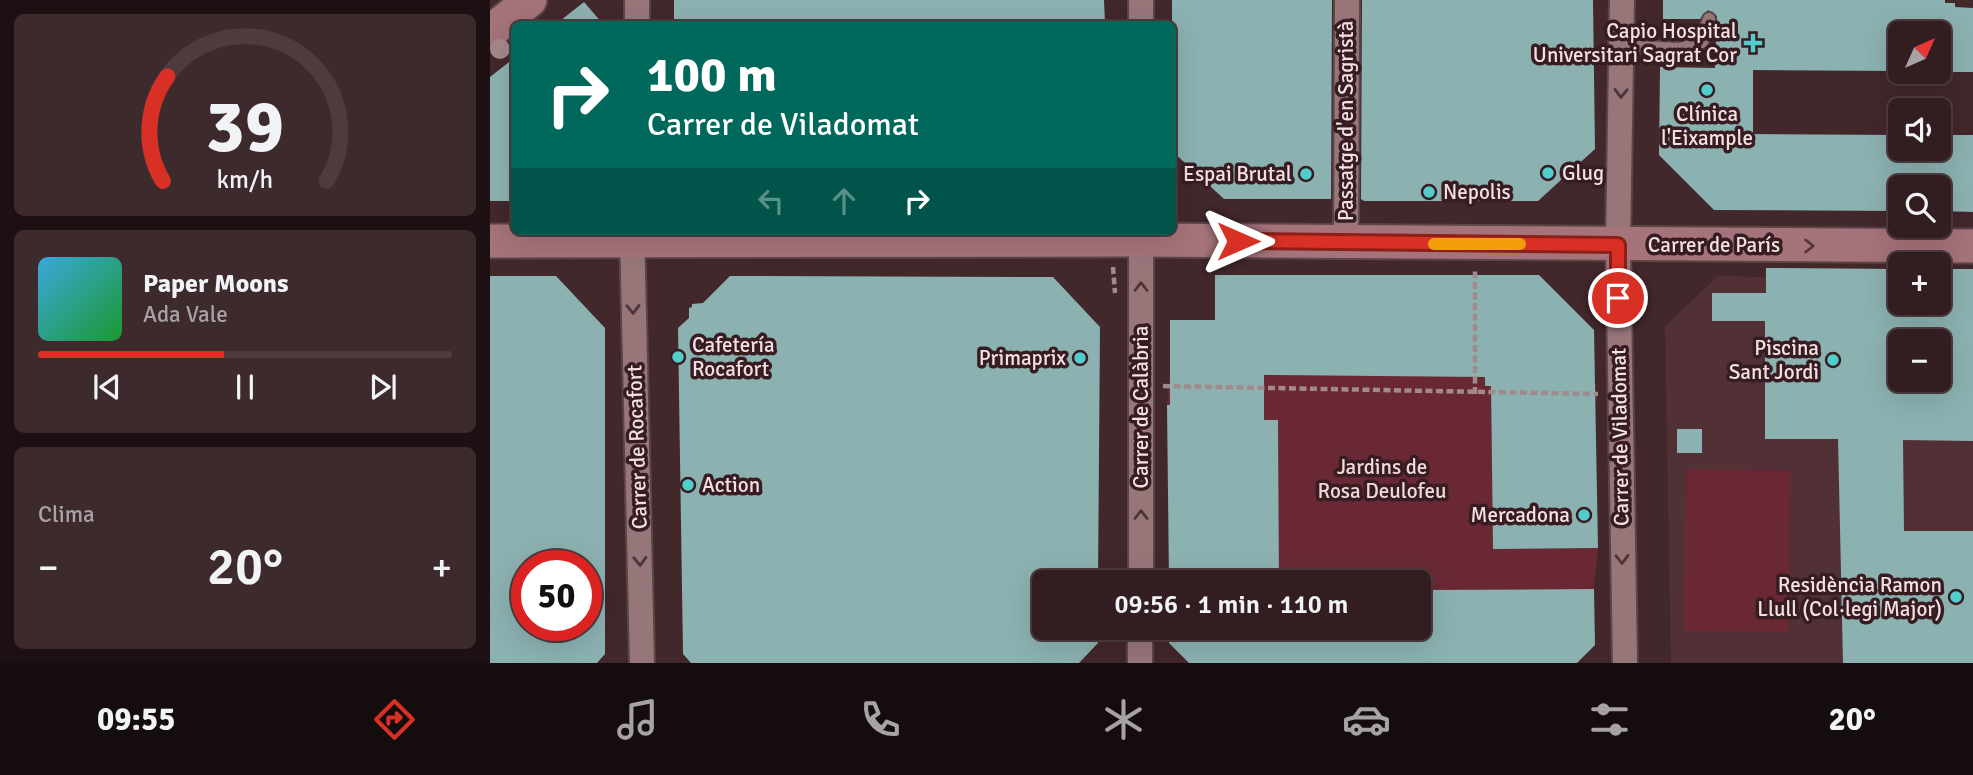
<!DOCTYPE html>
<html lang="es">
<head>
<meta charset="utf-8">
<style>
  :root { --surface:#321d20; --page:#3d2a2d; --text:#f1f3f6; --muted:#a8a2a5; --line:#4d3b3e; --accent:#d93025 }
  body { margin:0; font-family:Signika,sans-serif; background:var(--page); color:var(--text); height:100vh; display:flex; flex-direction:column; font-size:26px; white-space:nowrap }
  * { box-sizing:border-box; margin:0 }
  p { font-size:23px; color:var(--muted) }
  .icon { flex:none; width:38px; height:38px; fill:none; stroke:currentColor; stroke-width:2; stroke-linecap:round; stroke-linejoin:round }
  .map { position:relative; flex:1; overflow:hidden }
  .sheet { display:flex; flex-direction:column; gap:14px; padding:14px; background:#1c1012; width:490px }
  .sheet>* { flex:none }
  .banner { position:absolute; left:21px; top:21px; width:665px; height:214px; border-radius:10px; box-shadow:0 7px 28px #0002,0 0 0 2px var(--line); background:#00695c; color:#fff; overflow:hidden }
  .needle { width:46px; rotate:45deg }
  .controls { position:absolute; left:1398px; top:21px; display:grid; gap:14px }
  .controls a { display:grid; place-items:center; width:63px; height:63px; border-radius:10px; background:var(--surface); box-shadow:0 7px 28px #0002,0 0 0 2px var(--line); font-size:35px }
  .speed { position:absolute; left:21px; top:550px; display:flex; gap:14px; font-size:35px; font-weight:700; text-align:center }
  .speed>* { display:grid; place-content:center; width:91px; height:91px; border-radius:50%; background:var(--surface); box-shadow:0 7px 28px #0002,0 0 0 2px var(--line); line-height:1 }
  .speed .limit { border:10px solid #d22; background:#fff; color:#111 }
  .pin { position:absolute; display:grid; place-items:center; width:60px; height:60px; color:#fff; margin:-30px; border:4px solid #fff; border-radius:50%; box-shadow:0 2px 7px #0007 }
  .me { position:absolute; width:77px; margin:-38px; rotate:90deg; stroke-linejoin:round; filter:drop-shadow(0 0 5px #0008) }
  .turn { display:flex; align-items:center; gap:24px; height:147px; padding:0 21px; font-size:32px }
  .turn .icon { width:91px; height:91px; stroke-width:2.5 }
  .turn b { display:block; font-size:49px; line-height:60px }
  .lanes { display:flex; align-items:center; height:66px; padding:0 21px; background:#0003; justify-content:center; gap:35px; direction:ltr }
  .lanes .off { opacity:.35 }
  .big { font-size:52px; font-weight:600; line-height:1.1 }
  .sheet .tile { flex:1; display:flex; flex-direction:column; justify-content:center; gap:10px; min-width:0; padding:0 24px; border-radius:10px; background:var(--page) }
  .sheet .dial { align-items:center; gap:0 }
  .dial svg { height:182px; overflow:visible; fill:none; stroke:var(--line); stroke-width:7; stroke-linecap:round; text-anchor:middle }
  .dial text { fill:var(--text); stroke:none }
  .song { display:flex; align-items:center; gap:21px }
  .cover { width:84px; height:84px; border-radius:10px; background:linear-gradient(135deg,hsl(200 70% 55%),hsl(130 70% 35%)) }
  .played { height:7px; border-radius:4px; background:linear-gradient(90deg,var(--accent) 45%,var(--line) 45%) }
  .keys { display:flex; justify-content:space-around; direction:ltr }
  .heat { display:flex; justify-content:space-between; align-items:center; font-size:38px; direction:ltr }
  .trip { position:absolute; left:542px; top:570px; width:399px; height:70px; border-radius:10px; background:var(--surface); box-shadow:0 7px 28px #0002,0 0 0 2px var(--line); font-weight:600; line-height:70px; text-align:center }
  .menu { display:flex; height:112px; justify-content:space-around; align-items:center; background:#140c0d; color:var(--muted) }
  .menu .icon { width:49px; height:49px }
  .menu .active { color:var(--accent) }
  .menu b { font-size:32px; color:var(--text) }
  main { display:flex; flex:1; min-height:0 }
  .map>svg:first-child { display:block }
</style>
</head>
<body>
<main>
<section class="sheet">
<div class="tile dial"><svg viewBox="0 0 100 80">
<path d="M14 69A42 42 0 1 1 86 69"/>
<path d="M14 69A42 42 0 0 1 16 23" stroke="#d93025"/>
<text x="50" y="56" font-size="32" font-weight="700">39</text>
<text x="50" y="72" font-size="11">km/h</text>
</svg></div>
<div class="tile">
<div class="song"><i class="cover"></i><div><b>Paper Moons</b><p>Ada Vale</p></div></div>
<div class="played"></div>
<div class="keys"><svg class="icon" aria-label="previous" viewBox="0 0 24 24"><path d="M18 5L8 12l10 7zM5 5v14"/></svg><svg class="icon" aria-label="pause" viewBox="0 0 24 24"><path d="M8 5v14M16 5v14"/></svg><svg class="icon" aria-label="next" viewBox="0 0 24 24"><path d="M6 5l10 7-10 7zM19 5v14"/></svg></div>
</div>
<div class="tile"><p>Clima</p>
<div class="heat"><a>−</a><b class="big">20°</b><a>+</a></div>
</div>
</section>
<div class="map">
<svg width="1483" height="663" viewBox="0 0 1483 663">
  <rect width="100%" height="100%" fill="#42272b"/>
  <path fill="#523136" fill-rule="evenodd" d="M 1276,268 L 1410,269 L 1410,303 L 1449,303 L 1483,269 L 1483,663 L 1181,663 L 1175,326 L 1228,276 L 1275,277 ZM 1410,341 L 1449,341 L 1449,380 L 1410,380 Z"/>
  <g fill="#6a2835">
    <polygon points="993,276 995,386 1106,384 1106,404 1001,406 1003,549 1108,548 1104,589 929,590 929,583 789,583 788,420 774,420 773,404 677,405 680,368 732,375 960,376"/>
    <polygon points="1196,469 1300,470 1299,632 1194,631"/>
  </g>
  <g fill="#8bb1b0" fill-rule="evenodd">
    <polygon points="184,0 614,0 615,24 184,24"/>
    <polygon points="682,0 842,0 841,199 734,199 682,151"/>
    <polygon points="872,0 1103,0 1105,149 1048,201 874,201 871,199"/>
    <polygon points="1173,0 1455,0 1455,3 1465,3 1465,7 1483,8 1483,72 1449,72 1449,33 1410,33 1410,71 1263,70 1263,134 1410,135 1410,149 1449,149 1449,135 1483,135 1483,212 1449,211 1449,187 1410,187 1410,211 1224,210 1169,155 1170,67 1225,68 1227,16 1218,10 1210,19 1173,19"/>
    <polygon points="94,2 113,24 66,24"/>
    <polygon points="24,58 24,201 0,201 0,77"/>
    <path d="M 1276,268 L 1410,269 L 1410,303 L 1449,303 L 1449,269 L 1483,269 L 1483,441 L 1413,440 L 1414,531 L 1483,531 L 1483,663 L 1353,663 L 1348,439 L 1275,439 L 1275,321 L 1222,321 L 1222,293 L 1276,293 ZM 1410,341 L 1449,341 L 1449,380 L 1410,380 Z"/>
    <polygon points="725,275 1049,275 1104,330 1108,548 1003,549 1001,386 995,386 995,377 774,375 774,420 788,420 789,583 679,583 677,405 680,405 680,320 725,320"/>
    <path d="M 0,276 L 66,276 L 115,328 L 115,654 L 107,663 L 0,663 ZM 37,565 L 96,565 L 96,625 L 37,625 Z"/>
    <polygon points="240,276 563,277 610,327 608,583 555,583 555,628 608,628 608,643 589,663 201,663 193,654 188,328 199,318 199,308 202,307 202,304 213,303"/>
    <rect x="1187" y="429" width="25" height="24"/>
    <polygon points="1104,589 1105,645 1087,663 699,663 679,643 679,628 929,628 929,590"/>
  </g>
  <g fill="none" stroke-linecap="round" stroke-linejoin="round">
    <g stroke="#5c4549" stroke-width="16">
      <polyline id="service" points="1131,46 1190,49 1212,42 1219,19"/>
    </g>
    <g stroke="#5c4549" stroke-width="28">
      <g id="minor">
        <polyline points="651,0 651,24"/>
        <polyline points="1132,0 1128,245 1135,663"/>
        <polyline points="147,24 147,0"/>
        <polyline points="142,231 152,663"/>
        <polyline points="856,243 857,0"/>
        <polyline points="651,583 651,231"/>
        <polyline points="650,663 650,628"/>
      </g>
    </g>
    <g stroke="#5c4549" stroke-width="37">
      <g id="secondary">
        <polyline points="0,32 40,0"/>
        <polyline points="0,241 651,240 1483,246"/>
      </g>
    </g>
    <g stroke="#a08a8d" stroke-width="4.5" stroke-dasharray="7 3.5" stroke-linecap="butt">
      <polyline points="623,267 625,293"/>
      <polyline points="673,386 1108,394"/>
      <polyline points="985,394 985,268"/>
    </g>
    <use href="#service" stroke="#97767a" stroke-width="12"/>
    <use href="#minor" stroke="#97767a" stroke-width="24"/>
    <use href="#secondary" stroke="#a5737a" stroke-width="33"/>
  </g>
  <circle fill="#a3888b" cx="10" cy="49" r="10"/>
  <defs><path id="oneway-chevron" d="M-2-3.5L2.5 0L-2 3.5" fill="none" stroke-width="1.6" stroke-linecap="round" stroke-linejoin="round" transform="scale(1.75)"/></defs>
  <g stroke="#4f3337">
    <use href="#oneway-chevron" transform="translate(1131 93) rotate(91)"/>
    <use href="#oneway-chevron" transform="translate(651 287) rotate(-90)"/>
    <use href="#oneway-chevron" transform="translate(143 309) rotate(89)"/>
    <use href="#oneway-chevron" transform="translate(651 515) rotate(-90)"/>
    <use href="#oneway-chevron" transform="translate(1132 559) rotate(89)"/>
    <use href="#oneway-chevron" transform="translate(150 561) rotate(88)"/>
  </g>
  <use stroke="#58373c" href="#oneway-chevron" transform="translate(1319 246)"/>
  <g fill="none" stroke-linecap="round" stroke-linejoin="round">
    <g stroke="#8d1f18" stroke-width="18">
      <polyline id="route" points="748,241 1128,245 1128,298"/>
    </g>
    <use href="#route" stroke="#d93025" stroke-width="12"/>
    <polyline stroke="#f59e0b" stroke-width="12" points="944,244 1030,244"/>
  </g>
  <g fill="#53cdcb" stroke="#371d21" stroke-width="2.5">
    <path d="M1259.5 32.5h7v7h7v7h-7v7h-7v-7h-7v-7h7z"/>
    <circle cx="1217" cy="90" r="7"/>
    <circle cx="1058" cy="173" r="7"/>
    <circle cx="816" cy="174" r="7"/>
    <circle cx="939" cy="192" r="7"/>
    <circle cx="188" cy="357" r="7"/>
    <circle cx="590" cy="358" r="7"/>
    <circle cx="1343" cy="360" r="7"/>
    <circle cx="198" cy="485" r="7"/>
    <circle cx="1094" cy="515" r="7"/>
    <circle cx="1466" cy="597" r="7"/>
  </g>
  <g text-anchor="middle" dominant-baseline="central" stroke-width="7" stroke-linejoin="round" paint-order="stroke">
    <g font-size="21" fill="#f2e0e2" stroke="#371d21" text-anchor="end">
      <text x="1247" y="31">Capio Hospital<tspan x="1247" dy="24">Universitari Sagrat Cor</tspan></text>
      <text x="1217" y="114" text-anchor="middle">Clínica<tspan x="1217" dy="24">l'Eixample</tspan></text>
      <text x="1072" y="173" text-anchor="start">Glug</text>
      <text x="802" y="174">Espai Brutal</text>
      <text x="953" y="192" text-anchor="start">Nepolis</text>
      <text x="202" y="345" text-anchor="start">Cafetería<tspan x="202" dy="24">Rocafort</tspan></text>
      <text x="1329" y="348">Piscina<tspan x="1329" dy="24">Sant Jordi</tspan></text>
      <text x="576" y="358">Primaprix</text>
      <text x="212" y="485" text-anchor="start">Action</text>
      <text x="1080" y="515">Mercadona</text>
      <text x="1452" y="585">Residència Ramon<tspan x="1452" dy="24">Llull (Col·legi Major)</tspan></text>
    </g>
    <g font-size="21" fill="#f2e0e2" stroke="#371d21">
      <text transform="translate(856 121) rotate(-90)">Passatge d'en Sagristà</text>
      <text x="1224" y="245">Carrer de París</text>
      <text transform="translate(651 407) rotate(-90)">Carrer de Calàbria</text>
      <text transform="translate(1130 437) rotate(-91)">Carrer de Viladomat</text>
      <text transform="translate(147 447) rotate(-92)">Carrer de Rocafort</text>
    </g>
    <g font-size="21" fill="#f2d8da" stroke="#371d21">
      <text x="892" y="467">Jardins de<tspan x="892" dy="24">Rosa Deulofeu</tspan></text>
    </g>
  </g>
</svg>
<div class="controls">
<a><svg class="needle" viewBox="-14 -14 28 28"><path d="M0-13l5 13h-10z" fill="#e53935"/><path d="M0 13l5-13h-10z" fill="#a8a2a5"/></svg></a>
<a><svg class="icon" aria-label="sound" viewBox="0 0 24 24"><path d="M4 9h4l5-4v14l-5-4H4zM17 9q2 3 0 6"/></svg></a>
<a><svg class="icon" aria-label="search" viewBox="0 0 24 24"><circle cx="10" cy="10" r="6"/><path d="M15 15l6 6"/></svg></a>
<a>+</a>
<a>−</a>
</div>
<div class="speed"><div class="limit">50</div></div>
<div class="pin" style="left:1128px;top:298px;background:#d93025"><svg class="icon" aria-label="arrive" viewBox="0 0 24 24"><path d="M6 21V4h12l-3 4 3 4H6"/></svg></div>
<svg class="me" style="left:748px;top:241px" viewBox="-20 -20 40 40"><path d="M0-17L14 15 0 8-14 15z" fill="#d93025" stroke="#fff" stroke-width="4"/></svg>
<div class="trip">09:56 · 1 min · 110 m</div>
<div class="banner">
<div class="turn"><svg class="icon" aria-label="right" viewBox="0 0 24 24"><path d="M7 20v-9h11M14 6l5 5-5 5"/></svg><div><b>100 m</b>Carrer de Viladomat</div></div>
<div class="lanes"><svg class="icon off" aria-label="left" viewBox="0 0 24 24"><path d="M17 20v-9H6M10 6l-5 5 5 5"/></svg><svg class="icon off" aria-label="ahead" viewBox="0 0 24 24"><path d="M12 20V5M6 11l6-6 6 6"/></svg><svg class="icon" aria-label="right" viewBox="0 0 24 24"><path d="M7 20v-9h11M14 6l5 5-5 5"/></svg></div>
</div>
</div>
</main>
<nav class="menu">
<b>09:55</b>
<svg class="icon active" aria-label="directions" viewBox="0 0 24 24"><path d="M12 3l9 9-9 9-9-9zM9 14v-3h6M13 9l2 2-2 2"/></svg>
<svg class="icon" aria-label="music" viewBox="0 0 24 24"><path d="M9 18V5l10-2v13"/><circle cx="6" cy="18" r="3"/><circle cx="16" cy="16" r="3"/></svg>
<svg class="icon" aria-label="phone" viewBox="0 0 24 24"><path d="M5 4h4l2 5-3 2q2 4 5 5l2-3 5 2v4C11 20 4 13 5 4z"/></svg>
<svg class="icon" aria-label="climate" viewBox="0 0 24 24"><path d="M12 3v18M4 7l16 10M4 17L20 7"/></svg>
<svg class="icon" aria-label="car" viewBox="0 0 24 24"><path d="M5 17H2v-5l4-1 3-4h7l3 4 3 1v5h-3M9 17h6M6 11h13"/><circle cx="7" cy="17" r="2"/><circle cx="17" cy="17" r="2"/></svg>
<svg class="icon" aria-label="filters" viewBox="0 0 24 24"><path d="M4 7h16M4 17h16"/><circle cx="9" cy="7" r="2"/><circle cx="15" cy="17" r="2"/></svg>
<b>20°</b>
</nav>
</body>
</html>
